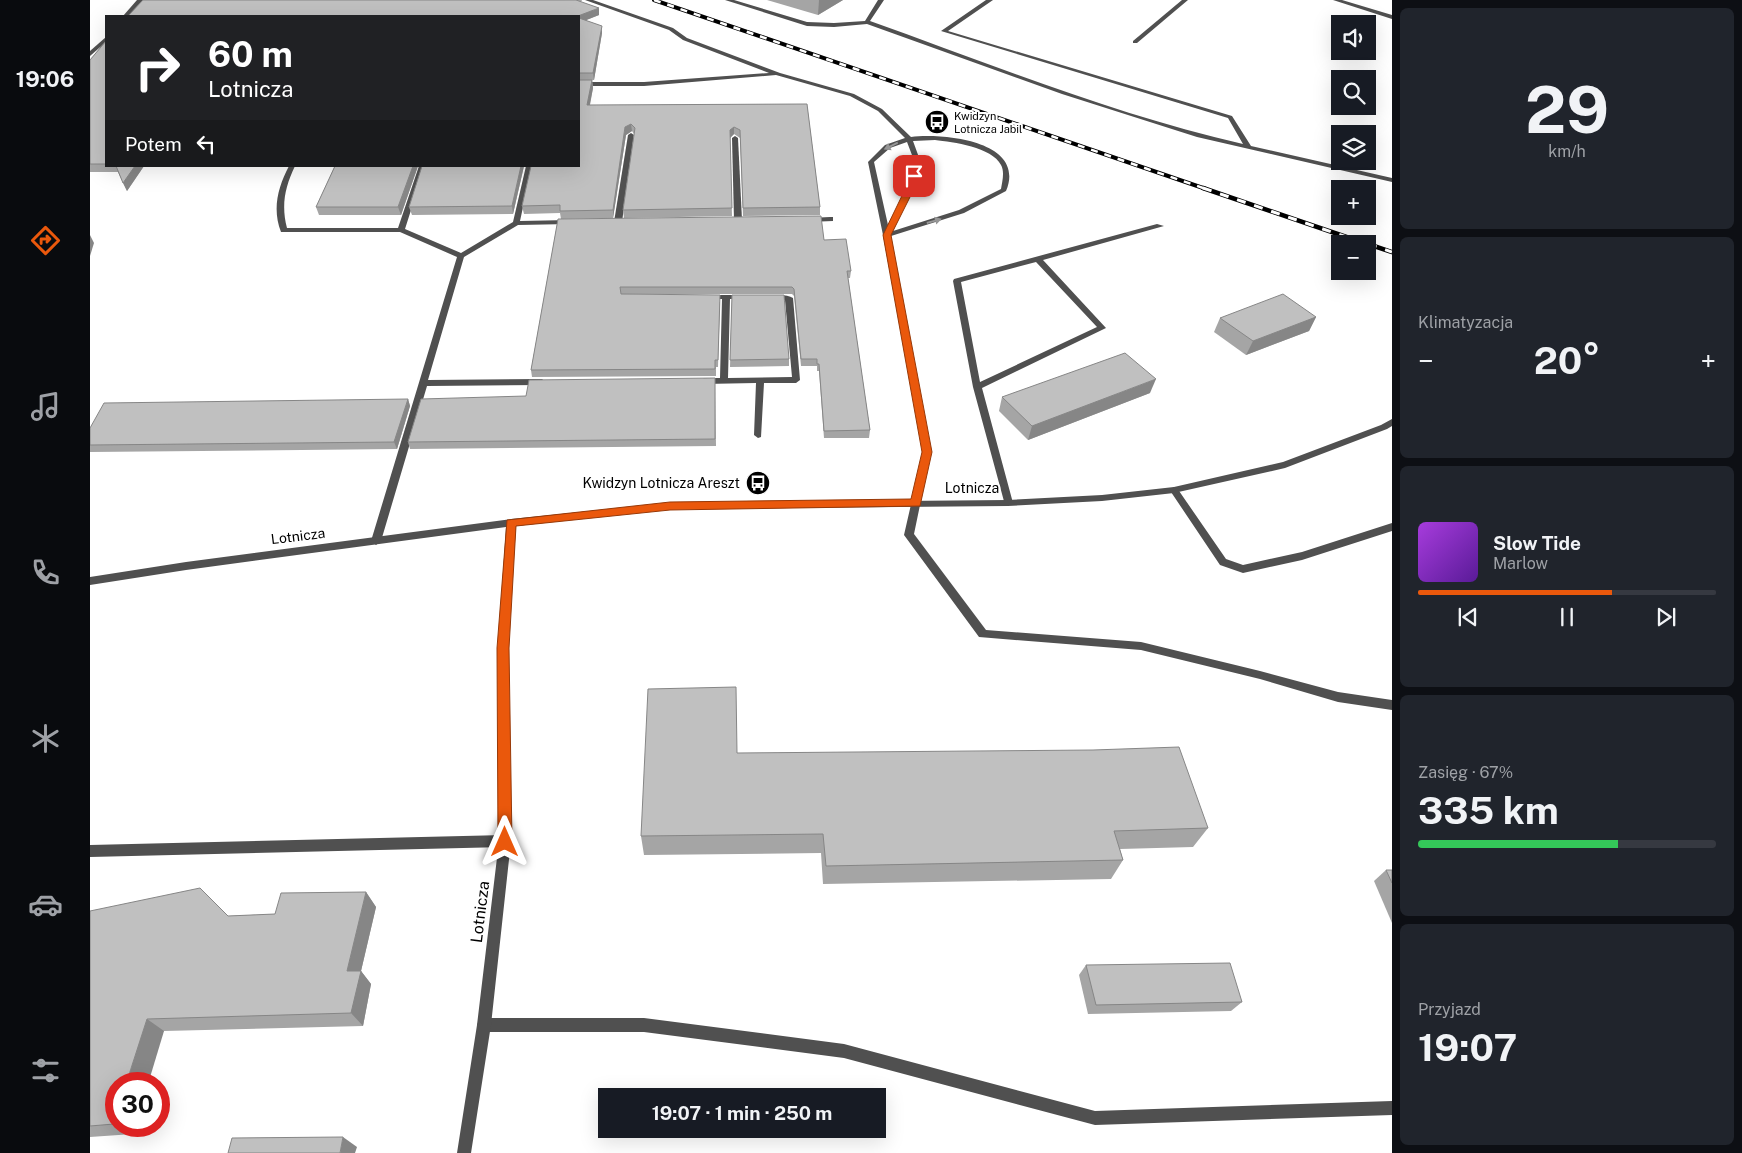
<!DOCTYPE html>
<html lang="pl">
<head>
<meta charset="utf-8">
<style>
  :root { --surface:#171b24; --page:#20242c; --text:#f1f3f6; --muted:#9ea1a6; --line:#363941; --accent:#ea580c }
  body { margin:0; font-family:"Public Sans",sans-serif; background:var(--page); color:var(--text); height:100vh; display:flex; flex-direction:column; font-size:19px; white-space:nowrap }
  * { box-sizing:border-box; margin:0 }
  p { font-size:16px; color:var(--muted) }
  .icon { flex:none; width:28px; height:28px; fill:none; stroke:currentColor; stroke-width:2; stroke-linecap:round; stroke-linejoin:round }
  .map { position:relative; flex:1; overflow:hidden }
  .panel { display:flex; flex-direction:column; gap:8px; padding:8px; background:#0d0f14; width:350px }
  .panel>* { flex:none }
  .guide { position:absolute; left:15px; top:15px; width:475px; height:152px; border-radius:0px; box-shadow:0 5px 20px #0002; background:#202124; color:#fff; overflow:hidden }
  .tools { position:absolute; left:1241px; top:15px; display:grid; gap:10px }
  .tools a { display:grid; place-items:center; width:45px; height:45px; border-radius:0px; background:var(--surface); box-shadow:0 5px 20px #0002; font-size:25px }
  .speed { position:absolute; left:15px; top:1072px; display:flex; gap:10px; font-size:25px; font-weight:700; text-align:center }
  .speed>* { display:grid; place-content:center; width:65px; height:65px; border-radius:50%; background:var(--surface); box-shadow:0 5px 20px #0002; line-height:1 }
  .speed .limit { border:8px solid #d22; background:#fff; color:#111 }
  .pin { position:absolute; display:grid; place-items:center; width:42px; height:42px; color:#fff; margin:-21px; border-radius:10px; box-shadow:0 2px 8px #0006 }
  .me { position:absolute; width:55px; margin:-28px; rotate:0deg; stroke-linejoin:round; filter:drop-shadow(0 0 4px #0008) }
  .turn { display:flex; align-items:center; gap:18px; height:105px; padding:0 20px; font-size:22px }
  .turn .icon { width:65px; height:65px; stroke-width:2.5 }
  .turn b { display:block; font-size:35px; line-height:42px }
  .then { display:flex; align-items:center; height:48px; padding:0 20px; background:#0003; gap:10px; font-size:19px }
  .big { font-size:38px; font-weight:700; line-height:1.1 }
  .panel .card { flex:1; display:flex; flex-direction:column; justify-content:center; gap:8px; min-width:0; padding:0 18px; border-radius:8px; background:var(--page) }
  .panel .dial { align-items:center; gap:0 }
  .dial b { font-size:65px; line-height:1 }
  .song { display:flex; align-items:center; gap:15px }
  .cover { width:60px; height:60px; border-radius:8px; background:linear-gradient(135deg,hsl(280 70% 55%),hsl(270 70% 35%)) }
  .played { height:5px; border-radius:2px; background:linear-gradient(90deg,var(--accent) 65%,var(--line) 65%) }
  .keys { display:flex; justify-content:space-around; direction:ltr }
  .heat { display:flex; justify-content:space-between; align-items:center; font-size:28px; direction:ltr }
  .charge { height:8px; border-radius:4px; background:linear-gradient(90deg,#34c759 67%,var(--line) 0) }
  .trip { position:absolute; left:508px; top:1088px; width:288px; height:50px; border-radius:0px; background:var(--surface); box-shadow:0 5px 20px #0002; font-weight:700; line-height:50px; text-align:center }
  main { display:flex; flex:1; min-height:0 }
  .tab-bar { display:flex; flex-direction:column; width:90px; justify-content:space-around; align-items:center; background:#090b0e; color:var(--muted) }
  .tab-bar .icon { width:35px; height:35px }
  .tab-bar .active { color:var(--accent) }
  .tab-bar b { font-size:22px; color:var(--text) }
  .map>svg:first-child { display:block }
</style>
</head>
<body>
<main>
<nav class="tab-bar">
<b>19:06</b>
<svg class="icon active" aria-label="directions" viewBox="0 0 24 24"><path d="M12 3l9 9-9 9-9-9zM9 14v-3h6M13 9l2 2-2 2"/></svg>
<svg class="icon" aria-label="music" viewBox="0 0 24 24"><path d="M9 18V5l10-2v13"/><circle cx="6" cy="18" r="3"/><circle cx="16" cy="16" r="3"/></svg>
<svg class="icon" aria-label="phone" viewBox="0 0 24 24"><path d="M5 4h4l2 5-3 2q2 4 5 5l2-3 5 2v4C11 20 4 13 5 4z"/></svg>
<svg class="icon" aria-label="climate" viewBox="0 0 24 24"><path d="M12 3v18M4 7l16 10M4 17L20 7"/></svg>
<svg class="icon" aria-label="car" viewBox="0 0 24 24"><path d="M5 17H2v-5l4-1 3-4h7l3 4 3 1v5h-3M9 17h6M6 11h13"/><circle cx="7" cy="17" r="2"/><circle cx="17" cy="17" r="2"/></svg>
<svg class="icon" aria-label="filters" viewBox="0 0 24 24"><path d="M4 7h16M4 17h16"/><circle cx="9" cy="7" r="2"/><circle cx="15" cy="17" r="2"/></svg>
</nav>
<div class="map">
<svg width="1302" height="1153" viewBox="0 0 1302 1153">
  <rect width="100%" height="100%" fill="#fff"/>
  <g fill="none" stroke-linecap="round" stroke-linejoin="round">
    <g fill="#505050" fill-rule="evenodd">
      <polygon points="47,0 53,0 39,16 33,16"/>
      <path d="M 495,0 L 503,0 L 583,28 L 597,38 L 690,73 L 764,94 L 792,109 L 821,137 C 853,133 937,141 916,191 L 874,213 L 801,236 L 841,452 L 824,534 L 896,630 L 1051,642 L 1170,671 L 1248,692 L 1302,700 L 1302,710 L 1248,702 L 1170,679 L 1051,650 L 889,637 L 814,535 L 833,452 L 793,235 L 778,162 L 795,145 L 815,138 L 788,111 L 760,96 L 686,75 L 554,86 L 489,86 L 489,82 L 554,82 L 679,73 L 593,40 L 579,30 ZM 845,140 C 863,142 902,147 911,165 C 915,172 912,182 911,189 L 869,210 L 803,231 L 823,189 L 831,163 L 823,141 ZM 817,142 L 825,163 L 817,189 L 798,225 L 784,162 L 800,148 Z"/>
      <path d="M 635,0 L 644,0 L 717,22 L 744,23 L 775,21 L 788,0 L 794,0 L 780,21 C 903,65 1026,115 1153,144 L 1138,118 L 851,31 L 896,0 L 903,0 L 858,31 L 1142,116 L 1161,146 L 1302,178 L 1302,182 L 1107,137 L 972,94 L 777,24 L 744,27 L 717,26 Z"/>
      <polygon points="1092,0 1098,0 1047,43 1043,43 1043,41"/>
      <polygon points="1243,0 1252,0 1302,15 1302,19"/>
      <polygon points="16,37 16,42 0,56 0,51"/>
      <polygon points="541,133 544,135 532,222 528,224 524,222 538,135"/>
      <polygon points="645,136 648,138 652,220 648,222 644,220 642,138"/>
      <path d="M 199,166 L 205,166 C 195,187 191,205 197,228 L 308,228 L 329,166 L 335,166 L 315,229 L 371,253 L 423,222 L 436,166 L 442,166 L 430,221 L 480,220 L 484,222 L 480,224 L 428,225 L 374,257 L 338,380 L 452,379 L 456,382 L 452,385 L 337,386 L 291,541 L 286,545 L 281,541 L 367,257 L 310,232 L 191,232 C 182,209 188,187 199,166 Z"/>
      <polygon points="740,217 743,217 743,221 719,222 715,220 719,218"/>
      <path d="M 1067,224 L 1074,226 L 953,260 L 1016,328 L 892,388 L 923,503 L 921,505 L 915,505 L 883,387 L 863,281 L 864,279 ZM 946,262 L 1007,327 L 890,382 L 871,282 Z"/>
      <path d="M 615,295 L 653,295 L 657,297 L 653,299 L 640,299 L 638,378 L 702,377 L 695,300 L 680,300 L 676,298 C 682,294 697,294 703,298 L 710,380 L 706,383 L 674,383 L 671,437 L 668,438 L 664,435 L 666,383 L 614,384 L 610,381 L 614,378 L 630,378 L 632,299 L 615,299 Z"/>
      <polygon points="1084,487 1087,488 1136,559 1153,565 1212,552 1302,523 1302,531 1212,560 1153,573 1130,565 1081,492 1079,490"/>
      <polygon points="415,835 419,837 421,841 419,845 415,847 0,857 0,845"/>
      <polygon points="394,1018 554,1018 754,1044 1005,1111 1302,1101 1302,1115 1005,1125 754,1058 554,1032 394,1032 389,1030 387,1025 389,1020"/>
    </g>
    <polygon fill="#505050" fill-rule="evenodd" points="1302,419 1302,426 1297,429 1195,468 1084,493 1012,501 918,506 580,509 426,526 418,648 421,841 401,1025 381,1153 367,1153 387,1025 409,841 408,648 416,527 96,570 0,585 0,577 96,562 421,519 580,503 918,500 1012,495 1084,487 1193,462 1291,425"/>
    <g stroke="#000" stroke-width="4">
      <polyline id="rail-far1" points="564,0 1116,189"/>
    </g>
    <g stroke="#000" stroke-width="4.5">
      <g id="rail">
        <polyline points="1113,188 1277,244"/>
        <polyline points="1278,244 1302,252"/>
      </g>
    </g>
    <use href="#rail-far1" stroke="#fff" stroke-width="2.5" stroke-dasharray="7" stroke-linecap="butt"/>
    <use href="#rail" stroke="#fff" stroke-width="3" stroke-dasharray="9" stroke-linecap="butt"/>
  </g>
  <g fill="#a5a5a5">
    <polygon points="53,0 492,0 491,2 509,15 496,20 512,33 504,80 489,80 489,16"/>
    <polygon points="677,0 753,0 728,15"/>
    <polygon points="16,41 16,166 54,166 37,191 28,172 0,172 0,60"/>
    <polygon points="502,80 503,88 500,105 717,104 730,207 730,215 653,216 650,138 644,134 640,138 642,216 534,218 533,210 544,134 542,131 536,135 523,218 471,219 470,213 434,214 432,206"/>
    <polygon points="245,166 328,166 311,215 229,215 226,207"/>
    <polygon points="434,166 423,214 322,215 319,207"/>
    <polygon points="468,219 734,240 761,271 760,278 758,278 780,430 779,438 734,438 729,371 727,371 727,366 711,366 704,296 702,294 531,294 630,302 628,367 626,367 626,376 442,377 441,370"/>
    <polygon points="642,295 699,359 699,366 640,367"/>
    <polygon points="1226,317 1219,331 1156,355 1124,332 1130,318"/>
    <polygon points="625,378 626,446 320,449 318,442 436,396"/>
    <polygon points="1060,393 938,440 909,411 912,397"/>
    <polygon points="318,399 320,406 307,449 0,452 0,428"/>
    <polygon points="647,753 1118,828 1103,847 1030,849 1033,860 1021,879 733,884 731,853 554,855 551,836"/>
    <polygon points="1296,870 1302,870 1302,923 1284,881"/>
    <polygon points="276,892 286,907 271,971 281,984 273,1026 74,1031 26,1084 26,1126 46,1126 43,1134 0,1137 0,911 138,916 185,914"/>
    <polygon points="996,965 1152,1002 1141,1011 998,1014 989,975"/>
  </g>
  <g fill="#868686">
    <polygon points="729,0 753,0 728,15"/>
    <polygon points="509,8 509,15 489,23 489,16 488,16"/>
    <polygon points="512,26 512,33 504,80 503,73"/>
    <polygon points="502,80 503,88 498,113 497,105"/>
    <polygon points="541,124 542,131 536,135 523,218 523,210 535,127"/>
    <polygon points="644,127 644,134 640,138 640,130"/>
    <polygon points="45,166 54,166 37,191 33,183"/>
    <polygon points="323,166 328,166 311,215 308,207"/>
    <polygon points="431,166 434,166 423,214 422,206"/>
    <polygon points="0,235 4,243 0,256"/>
    <polygon points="1226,317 1219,331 1156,355 1163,341"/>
    <polygon points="1066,379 1060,393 938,440 942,426"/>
    <polygon points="318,399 320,406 307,449 304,442"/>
    <polygon points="276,892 286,907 271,971 281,984 273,1026 261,1013 257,971"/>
    <polygon points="57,1019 74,1031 58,1084 36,1084"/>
    <polygon points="26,1116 26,1126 24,1124"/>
    <polygon points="28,1126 46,1126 43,1134"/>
    <polygon points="253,1137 267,1147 265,1153 250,1153"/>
  </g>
  <g fill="#c0c0c0" stroke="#868686">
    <polygon points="53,0 486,0 509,8 488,16 38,16"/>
    <polygon points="489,18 512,26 503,73 489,73"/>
    <polygon points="16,41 16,164 0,164 0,60"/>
    <polygon points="489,80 502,80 497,105 717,104 730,207 653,208 650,130 644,127 640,130 642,208 533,210 545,128 541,124 535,127 523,210 470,211 470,205 432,206 441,166 489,166"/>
    <polygon points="26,166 45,166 33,183"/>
    <polygon points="245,166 323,166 308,207 226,207"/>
    <polygon points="332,166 431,166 422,206 319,207"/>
    <polygon points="731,216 734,240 756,239 761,271 757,271 780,430 734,431 729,364 727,364 727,359 711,359 704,289 702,287 530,287 531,294 630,295 628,360 625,360 625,369 441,370 468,219"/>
    <polygon points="1193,294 1226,317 1163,341 1130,318"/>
    <polygon points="642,295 694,295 699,359 640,360"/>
    <polygon points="1035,353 1066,379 942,426 912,397"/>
    <polygon points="625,378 625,439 318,442 331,399 436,396 439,380"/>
    <polygon points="318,399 304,442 0,445 0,428 14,403"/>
    <polygon points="646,687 647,753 1003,750 1089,747 1118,828 1024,831 1033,860 736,866 733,834 551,836 558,689"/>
    <polygon points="1296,870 1302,870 1302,883"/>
    <polygon points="110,888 138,916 185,914 191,893 276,892 257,971 271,971 261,1013 57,1019 36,1084 26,1084 26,1116 24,1124 0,1126 0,911"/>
    <polygon points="1140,963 1152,1002 1006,1005 996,965"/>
    <polygon points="253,1137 250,1153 138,1153 142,1138"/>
  </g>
  <defs><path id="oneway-solid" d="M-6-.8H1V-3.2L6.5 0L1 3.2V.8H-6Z" transform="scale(1.25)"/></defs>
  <g fill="#969696">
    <use href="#oneway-solid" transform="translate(801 146) rotate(154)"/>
    <use href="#oneway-solid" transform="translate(844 221) rotate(-16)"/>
  </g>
  <polygon fill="#ea580c" stroke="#983908" points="822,175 828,176 824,189 801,235 842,452 830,506 580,510 426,526 419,648 422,842 420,846 415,848 410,846 408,842 407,648 417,520 580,502 821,499 832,452 793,235"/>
  <defs>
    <g id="bus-disc" transform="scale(1.25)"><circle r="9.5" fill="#000" stroke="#fff"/><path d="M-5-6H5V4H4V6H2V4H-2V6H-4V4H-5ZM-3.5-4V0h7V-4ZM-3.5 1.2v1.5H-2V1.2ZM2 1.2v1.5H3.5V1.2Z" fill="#fff"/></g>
  </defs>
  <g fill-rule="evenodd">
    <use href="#bus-disc" x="847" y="122"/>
    <use href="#bus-disc" x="668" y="483"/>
  </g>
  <g text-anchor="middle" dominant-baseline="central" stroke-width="4" stroke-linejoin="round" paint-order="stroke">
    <g font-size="11" fill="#000" stroke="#fff" text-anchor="start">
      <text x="864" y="116">Kwidzyn<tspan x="864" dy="13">Lotnicza Jabil</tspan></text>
    </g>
    <g font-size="14" fill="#000" stroke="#fff" text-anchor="end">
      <text x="650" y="483">Kwidzyn Lotnicza Areszt</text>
    </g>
    <g font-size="14" fill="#000" stroke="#fff">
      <text x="882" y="488">Lotnicza</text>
      <text transform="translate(208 536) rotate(-7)">Lotnicza</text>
    </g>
    <g font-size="16" fill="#000" stroke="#fff">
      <text transform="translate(390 912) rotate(-83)">Lotnicza</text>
    </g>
  </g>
</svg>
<div class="tools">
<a><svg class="icon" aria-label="sound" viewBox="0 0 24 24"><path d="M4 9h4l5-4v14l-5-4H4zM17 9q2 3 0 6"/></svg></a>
<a><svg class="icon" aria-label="search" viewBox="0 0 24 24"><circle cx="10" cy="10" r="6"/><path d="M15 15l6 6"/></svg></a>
<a><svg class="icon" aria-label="layers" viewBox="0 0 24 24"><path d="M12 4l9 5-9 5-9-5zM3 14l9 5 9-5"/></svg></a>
<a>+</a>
<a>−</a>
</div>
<div class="speed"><div class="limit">30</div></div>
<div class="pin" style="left:824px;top:176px;background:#d93025"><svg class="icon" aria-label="arrive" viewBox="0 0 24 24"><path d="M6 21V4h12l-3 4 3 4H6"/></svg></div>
<svg class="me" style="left:415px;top:842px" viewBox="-20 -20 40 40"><path d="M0-17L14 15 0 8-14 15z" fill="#ea580c" stroke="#fff" stroke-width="4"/></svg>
<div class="trip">19:07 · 1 min · 250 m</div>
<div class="guide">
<div class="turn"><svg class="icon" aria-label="right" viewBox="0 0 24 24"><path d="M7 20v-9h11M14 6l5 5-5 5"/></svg><div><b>60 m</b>Lotnicza</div></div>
<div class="then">Potem<svg class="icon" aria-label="left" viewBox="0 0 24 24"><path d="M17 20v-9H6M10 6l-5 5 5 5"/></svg></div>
</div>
</div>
<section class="panel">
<div class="card dial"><b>29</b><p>km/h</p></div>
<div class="card"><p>Klimatyzacja</p>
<div class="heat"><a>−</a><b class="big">20°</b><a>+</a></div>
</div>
<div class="card">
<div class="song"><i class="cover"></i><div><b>Slow Tide</b><p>Marlow</p></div></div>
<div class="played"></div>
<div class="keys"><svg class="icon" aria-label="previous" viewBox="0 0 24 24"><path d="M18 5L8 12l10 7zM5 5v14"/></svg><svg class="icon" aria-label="pause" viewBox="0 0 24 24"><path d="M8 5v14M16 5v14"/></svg><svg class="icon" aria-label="next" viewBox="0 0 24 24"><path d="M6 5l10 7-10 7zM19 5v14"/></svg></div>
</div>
<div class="card"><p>Zasięg · 67%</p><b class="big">335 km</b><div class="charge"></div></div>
<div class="card"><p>Przyjazd</p><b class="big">19:07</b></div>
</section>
</main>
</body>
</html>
